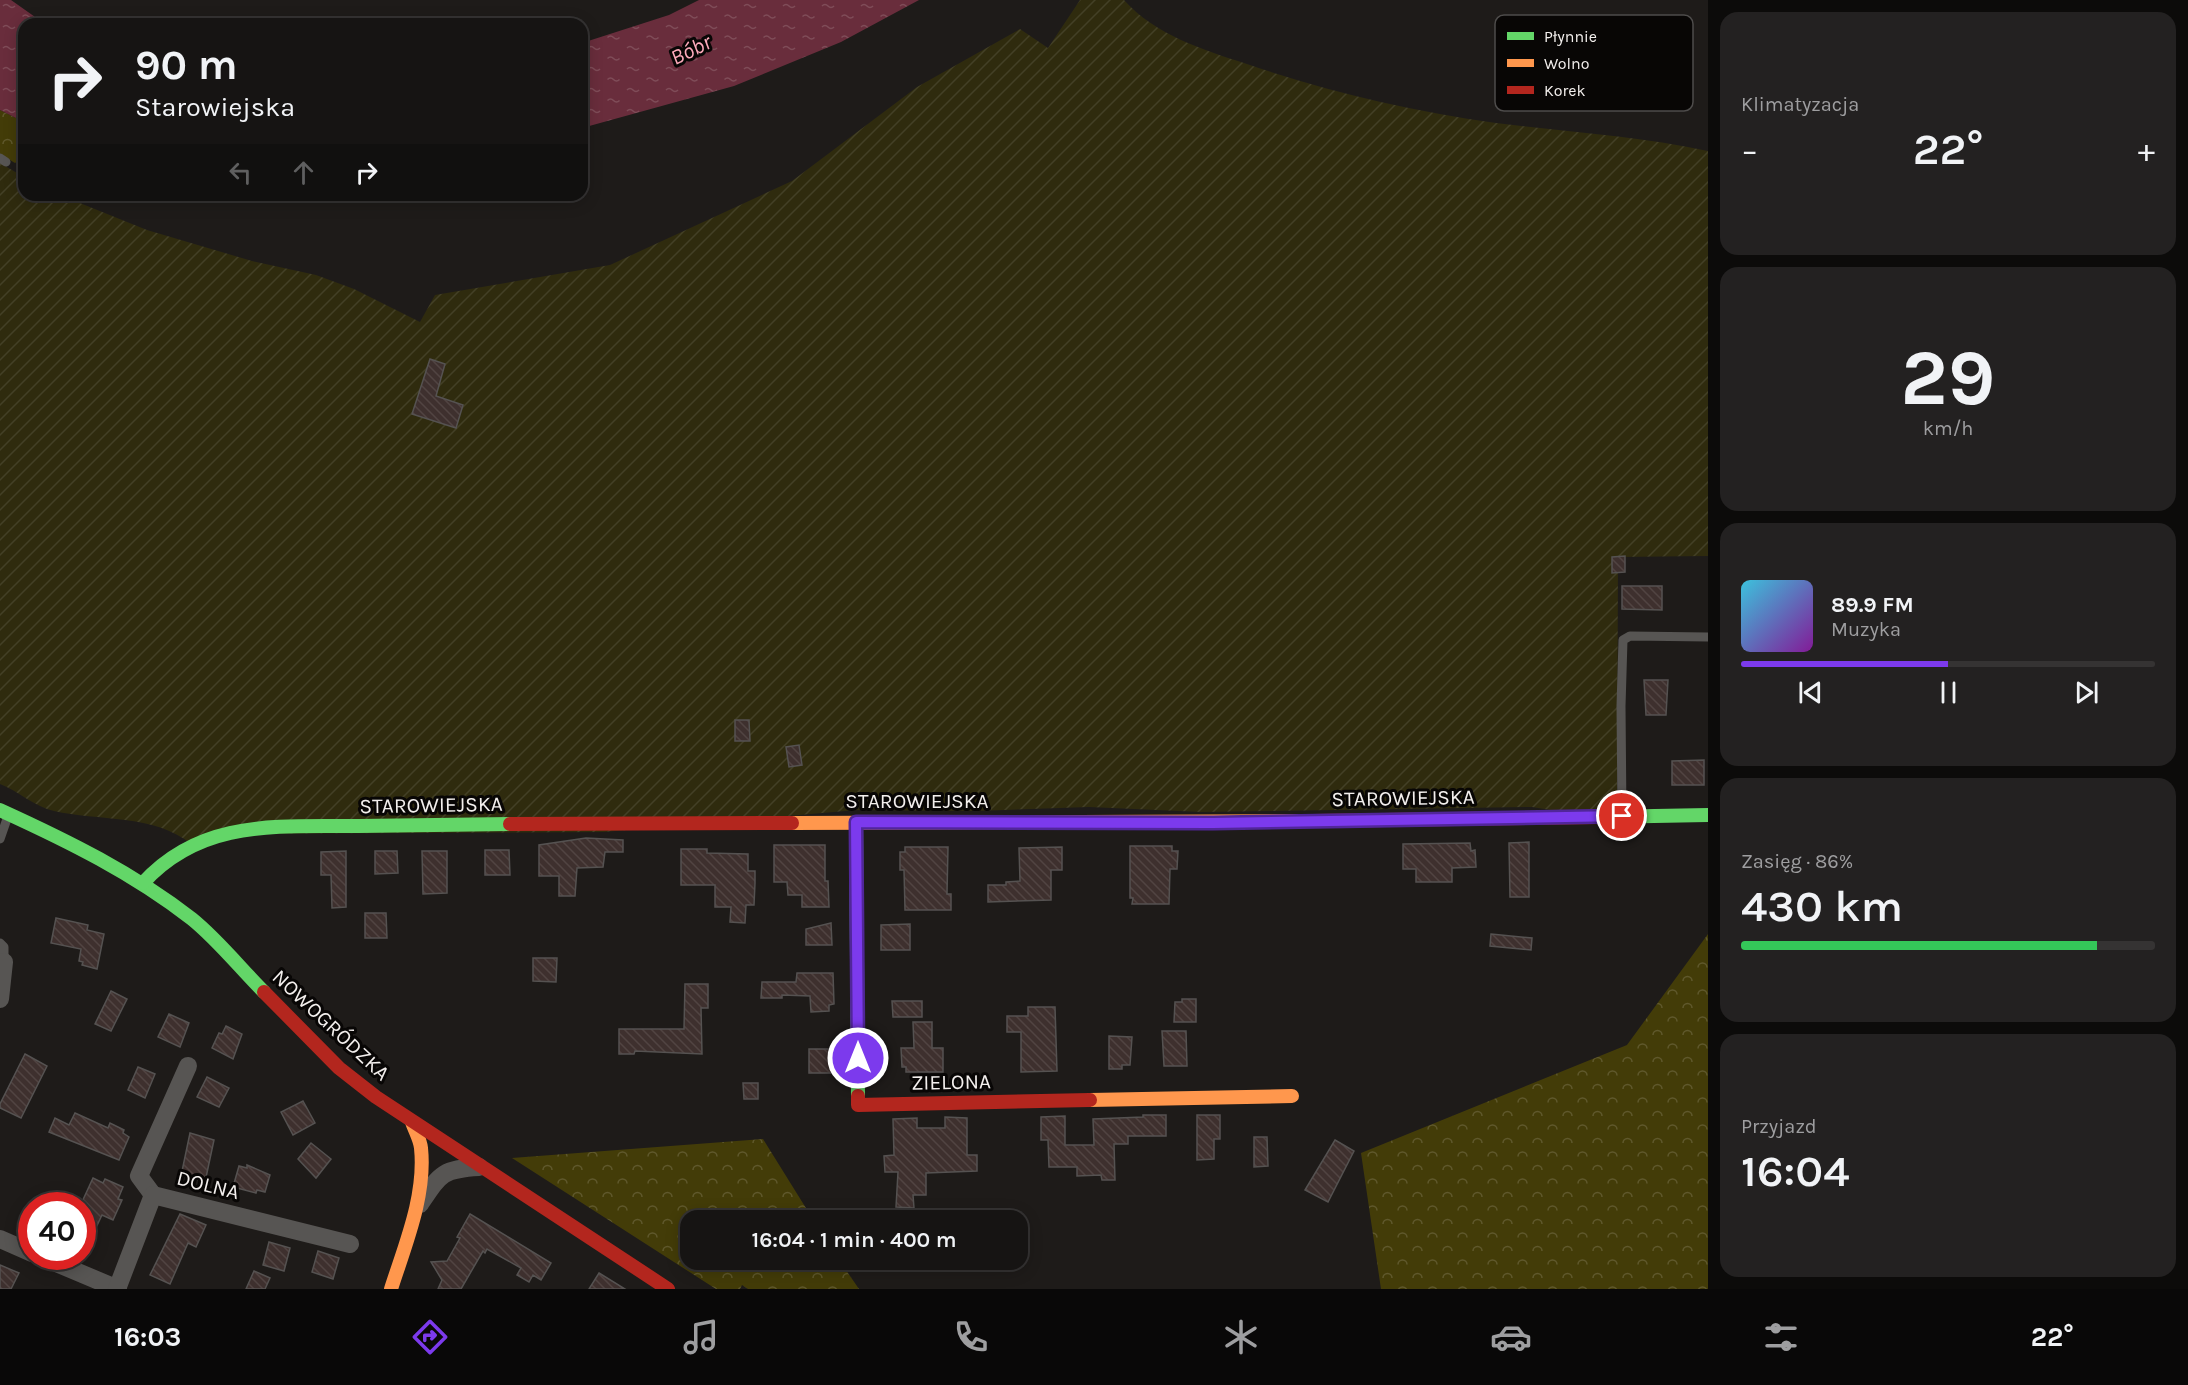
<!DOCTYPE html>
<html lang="pl">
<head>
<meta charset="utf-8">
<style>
  :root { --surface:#161413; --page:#232121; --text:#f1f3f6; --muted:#9e9ea0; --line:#353333; --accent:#7c3aed }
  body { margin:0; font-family:Karla,sans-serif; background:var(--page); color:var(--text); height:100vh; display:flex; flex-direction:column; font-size:22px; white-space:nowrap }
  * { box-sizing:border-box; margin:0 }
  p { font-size:20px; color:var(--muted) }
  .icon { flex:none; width:33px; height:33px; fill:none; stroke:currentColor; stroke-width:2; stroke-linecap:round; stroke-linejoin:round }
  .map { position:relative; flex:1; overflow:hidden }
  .details { display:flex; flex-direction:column; gap:12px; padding:12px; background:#0c0b0a; width:480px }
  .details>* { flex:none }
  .banner { position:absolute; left:18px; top:18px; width:570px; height:183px; border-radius:18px; box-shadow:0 3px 15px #0003,0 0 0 2px var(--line); background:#161413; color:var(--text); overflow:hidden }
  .speed { position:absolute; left:18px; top:1192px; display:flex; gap:12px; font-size:30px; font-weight:700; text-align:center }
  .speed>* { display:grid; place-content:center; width:78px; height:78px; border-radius:50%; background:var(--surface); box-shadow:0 3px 15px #0003,0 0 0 2px var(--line); line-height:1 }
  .speed .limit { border:9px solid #d22; background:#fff; color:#111 }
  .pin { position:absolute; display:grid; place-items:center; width:51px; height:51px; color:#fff; margin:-26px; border:3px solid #fff; border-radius:50%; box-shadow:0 2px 6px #0007 }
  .me { position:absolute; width:66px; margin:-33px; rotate:0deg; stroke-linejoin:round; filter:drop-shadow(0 0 4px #0008) }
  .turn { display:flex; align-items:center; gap:21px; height:126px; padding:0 18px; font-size:27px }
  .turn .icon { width:78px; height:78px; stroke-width:2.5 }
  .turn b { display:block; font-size:42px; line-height:51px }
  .lanes { display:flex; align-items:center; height:57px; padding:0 18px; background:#0003; justify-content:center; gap:30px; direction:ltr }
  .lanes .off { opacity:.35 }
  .big { font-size:45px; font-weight:600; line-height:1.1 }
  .details .widget { flex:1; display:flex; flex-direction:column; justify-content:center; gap:9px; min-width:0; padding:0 21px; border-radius:18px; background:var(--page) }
  .details .dial { align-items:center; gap:0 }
  .dial b { font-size:78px; line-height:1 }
  .song { display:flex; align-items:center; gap:18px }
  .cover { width:72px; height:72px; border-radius:9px; background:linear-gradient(135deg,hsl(190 70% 55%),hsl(290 70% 35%)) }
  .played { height:6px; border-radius:3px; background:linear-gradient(90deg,var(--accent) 50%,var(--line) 50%) }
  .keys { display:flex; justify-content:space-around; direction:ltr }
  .heat { display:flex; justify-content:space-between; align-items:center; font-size:33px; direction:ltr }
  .charge { height:9px; border-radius:4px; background:linear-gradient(90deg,#34c759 86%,var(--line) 0) }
  .trip { position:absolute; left:680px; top:1210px; width:348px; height:60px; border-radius:18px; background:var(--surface); box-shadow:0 3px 15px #0003,0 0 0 2px var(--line); font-weight:600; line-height:60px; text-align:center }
  .dock { display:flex; height:96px; justify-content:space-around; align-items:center; background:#090808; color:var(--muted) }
  .dock .icon { width:42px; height:42px }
  .dock .on { color:var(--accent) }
  .dock b { font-size:27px; color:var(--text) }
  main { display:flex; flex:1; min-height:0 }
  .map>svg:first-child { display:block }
</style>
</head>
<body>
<main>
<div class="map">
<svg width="1708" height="1289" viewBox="0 0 1708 1289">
  <defs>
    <pattern id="forest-crowns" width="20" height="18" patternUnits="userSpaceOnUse" patternTransform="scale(1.5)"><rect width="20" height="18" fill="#433c08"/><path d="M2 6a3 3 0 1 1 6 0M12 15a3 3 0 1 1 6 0" fill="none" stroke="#5f582c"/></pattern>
    <pattern id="garden-furrows" width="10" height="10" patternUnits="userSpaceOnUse" patternTransform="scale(1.5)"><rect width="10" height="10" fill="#2f2b0e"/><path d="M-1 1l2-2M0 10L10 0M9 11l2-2" fill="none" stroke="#434026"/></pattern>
    <pattern id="water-ripples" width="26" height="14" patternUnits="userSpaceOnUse" patternTransform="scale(1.5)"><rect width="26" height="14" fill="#692d3c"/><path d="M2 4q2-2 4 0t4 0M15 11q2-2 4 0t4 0" fill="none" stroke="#7f4c58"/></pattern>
    <pattern id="building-back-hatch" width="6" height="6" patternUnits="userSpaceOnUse" patternTransform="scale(1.5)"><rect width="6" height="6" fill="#3e302e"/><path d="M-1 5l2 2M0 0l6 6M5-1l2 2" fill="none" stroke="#514442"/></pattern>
  </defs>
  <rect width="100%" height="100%" fill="#1e1b19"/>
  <g fill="url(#forest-crowns)">
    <polygon points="0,110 24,122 24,157 15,163 0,154"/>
    <polygon points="1708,934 1708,1289 1381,1289 1361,1153 1627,1045"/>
    <polygon points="763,1139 814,1221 690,1221 690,1260 839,1260 859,1289 748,1289 742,1285 740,1289 716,1289 512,1158"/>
  </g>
  <path fill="url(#garden-furrows)" d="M 1080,0 L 1124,0 C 1155,35 1204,50 1247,64 C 1328,92 1411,111 1496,123 C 1566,132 1638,136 1708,151 L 1708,556 L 1618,557 L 1617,821 L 1532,807 L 1201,812 L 1089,807 L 976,811 L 857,810 L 604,832 L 223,834 L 191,844 C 155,814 97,821 54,811 C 35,807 18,791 0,784 L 0,163 L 24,177 L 24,195 L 60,195 L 147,230 L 252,261 L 316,275 L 354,289 L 420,322 L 435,295 L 610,265 L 792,181 L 917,87 L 1020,29 L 1048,48 Z"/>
  <g fill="url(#water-ripples)">
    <polygon points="0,0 11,0 45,24 24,24 24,122 0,110"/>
    <polygon points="699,0 919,0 841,42 734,86 582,128 582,43 669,15"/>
  </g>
  <g fill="url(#building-back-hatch)" stroke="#555251" stroke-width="1.5">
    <polygon points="430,359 445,364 436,396 463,405 456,428 412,414"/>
    <polygon points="1625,556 1625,572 1612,573 1612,557"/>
    <polygon points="1622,586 1662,586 1662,610 1622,609"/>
    <polygon points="1644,680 1668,680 1666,715 1646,715"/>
    <polygon points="735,720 749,720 750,741 735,741"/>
    <polygon points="799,745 802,765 789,767 786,747"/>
    <polygon points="1704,760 1704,785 1672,785 1672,761"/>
    <polygon points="586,838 623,840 623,852 605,852 603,867 577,868 575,896 559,896 559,876 539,876 539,845"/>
    <polygon points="1529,842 1529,897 1510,897 1509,843"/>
    <polygon points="1470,843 1471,851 1475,850 1476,867 1452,868 1452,882 1416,882 1416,869 1403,869 1403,844"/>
    <polygon points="774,845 825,845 825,881 828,881 829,907 802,907 802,895 788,895 787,882 774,882"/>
    <polygon points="1130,846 1172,846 1172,851 1178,851 1177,869 1170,869 1169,904 1132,904 1133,898 1130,898"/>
    <polygon points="905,847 948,847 947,894 951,894 951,910 905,910 904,870 900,870 900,852 905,852"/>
    <polygon points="1062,847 1062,870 1051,870 1051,900 988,902 988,885 1006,885 1006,882 1020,881 1019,848"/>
    <polygon points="681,849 707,849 707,853 748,854 748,871 755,871 755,883 754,905 746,905 745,923 730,922 731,907 715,907 715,885 681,885"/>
    <polygon points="485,850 509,850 510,875 485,875"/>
    <polygon points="346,851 346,907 332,908 331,875 321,875 321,852"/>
    <polygon points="375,851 397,851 398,873 375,874"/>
    <polygon points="422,851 447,851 447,893 423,894"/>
    <polygon points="365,913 386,913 387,938 365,938"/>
    <polygon points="56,918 88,925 87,930 104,934 97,969 82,965 83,962 79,961 81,949 51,943"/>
    <polygon points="831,923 832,945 806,945 806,929"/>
    <polygon points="910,924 910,950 881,950 881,925"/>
    <polygon points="1491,934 1532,938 1531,950 1490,946"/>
    <polygon points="533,958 557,958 556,982 533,981"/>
    <polygon points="797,973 833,973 834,1004 829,1005 829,1011 811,1012 810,996 782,995 782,998 761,998 762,982 796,982"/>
    <polygon points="685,984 708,984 708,1008 701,1008 702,1054 635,1051 634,1054 619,1054 619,1029 684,1029"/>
    <polygon points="111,991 127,999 111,1031 95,1024"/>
    <polygon points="1182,999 1196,999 1196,1022 1174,1022 1175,1002 1182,1002"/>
    <polygon points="892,1001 922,1001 922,1017 893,1017"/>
    <polygon points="1028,1007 1055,1007 1057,1071 1021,1072 1021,1032 1007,1032 1007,1016 1028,1016"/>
    <polygon points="169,1014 189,1023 180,1047 158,1037"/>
    <polygon points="913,1022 932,1022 932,1048 943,1048 943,1072 906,1072 906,1067 902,1067 901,1048 914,1048"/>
    <polygon points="226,1026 242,1034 233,1059 212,1048 219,1033 222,1034"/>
    <polygon points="1162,1031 1186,1031 1187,1066 1164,1066"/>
    <polygon points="1109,1036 1132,1037 1130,1065 1122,1065 1122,1069 1109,1069"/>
    <rect x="809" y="1049" width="25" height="24"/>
    <polygon points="25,1054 47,1066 21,1118 0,1108 0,1104"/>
    <polygon points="138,1067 155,1074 145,1098 128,1090"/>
    <polygon points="207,1077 229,1088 219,1107 197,1097"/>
    <polygon points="743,1083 758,1083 758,1099 744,1099"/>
    <polygon points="303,1101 315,1123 293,1135 281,1112"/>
    <polygon points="75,1113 108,1128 110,1123 124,1130 123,1133 129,1137 119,1160 49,1132 55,1118 69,1125"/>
    <polygon points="1143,1115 1166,1115 1166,1136 1128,1136 1128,1144 1114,1144 1115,1180 1102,1180 1101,1175 1077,1176 1077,1167 1049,1167 1048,1140 1041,1140 1041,1117 1065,1116 1065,1145 1094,1145 1093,1119 1143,1117"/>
    <polygon points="1197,1115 1220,1115 1220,1139 1214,1139 1214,1159 1197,1160"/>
    <polygon points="945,1117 967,1118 967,1155 977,1155 977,1171 926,1173 926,1195 913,1195 914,1208 896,1207 898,1172 885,1172 884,1156 894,1155 893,1119 917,1118 917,1128 945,1128"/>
    <polygon points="190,1133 214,1140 205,1182 181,1176"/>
    <polygon points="1254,1137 1267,1137 1268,1166 1254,1167"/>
    <polygon points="1335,1140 1354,1151 1328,1202 1305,1190"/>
    <polygon points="311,1143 331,1159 316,1178 298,1159"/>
    <polygon points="247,1165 270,1175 265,1192 257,1190 256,1193 233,1187 239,1166 247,1168"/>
    <polygon points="93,1178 103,1183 105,1179 123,1187 118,1199 122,1200 113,1220 102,1215 92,1236 82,1231 82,1202"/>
    <polygon points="180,1214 206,1225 196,1247 188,1243 170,1284 150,1275"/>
    <polygon points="470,1214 551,1263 541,1280 533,1275 529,1282 517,1275 521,1268 487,1249 485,1253 483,1251 461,1289 438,1289 442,1280 431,1262 447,1261 460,1238 457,1237"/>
    <polygon points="269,1242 290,1248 284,1271 263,1265"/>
    <polygon points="318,1251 339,1258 333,1279 312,1272"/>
    <polygon points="0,1265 19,1273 11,1289 0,1289"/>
    <polygon points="254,1271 270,1278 265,1289 246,1289"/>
    <polygon points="599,1273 625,1289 589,1289"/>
  </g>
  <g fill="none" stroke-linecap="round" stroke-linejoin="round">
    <g stroke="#575553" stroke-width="9">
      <polyline points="0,158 6,162"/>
      <polyline points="1622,816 1621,706 1623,640 1630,636 1708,637"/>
      <polyline points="0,839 8,816"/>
      <polyline points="0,943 4,947 4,962"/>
    </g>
    <g stroke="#575553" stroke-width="18">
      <polyline points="0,999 4,962"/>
      <polyline points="153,1195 139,1176 188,1066"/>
      <path d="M 420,1204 C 440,1174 442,1169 479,1167"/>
      <polyline points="0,1239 32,1253"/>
      <polyline points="42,1257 118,1289"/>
      <polyline points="117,1289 153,1195 350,1244"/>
    </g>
    <g stroke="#63d668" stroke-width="14">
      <path d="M 0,810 C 68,841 133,873 192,919 C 218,940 240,968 264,992"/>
      <polyline points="1601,817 1708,815"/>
      <polyline points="856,822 858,1096"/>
      <path d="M 143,883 C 202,818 279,827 359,826 C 409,825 460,825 510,824"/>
    </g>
    <g stroke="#ff974d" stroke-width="14">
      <polyline points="792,823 1313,821"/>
      <polyline points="1090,1100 1292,1096"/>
      <path d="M 391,1289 C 405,1245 426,1196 421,1148 C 420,1139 415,1131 412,1122"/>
    </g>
    <g stroke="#b3261e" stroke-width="14">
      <polyline points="1313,821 1601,817"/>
      <polyline points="510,824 792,823"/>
      <polyline points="264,992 339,1068 376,1097 668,1289"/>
      <polyline points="858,1096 858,1105 1090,1100"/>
    </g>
  </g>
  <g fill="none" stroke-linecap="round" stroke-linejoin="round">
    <g stroke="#51269a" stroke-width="15">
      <polyline id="route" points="858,1058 856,822 1213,823 1622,816"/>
    </g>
    <use href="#route" stroke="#7c3aed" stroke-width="10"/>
  </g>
  <g text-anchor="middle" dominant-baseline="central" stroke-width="6" stroke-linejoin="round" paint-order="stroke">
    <g font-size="21" fill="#f3efed" stroke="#080605">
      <text transform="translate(1403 798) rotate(-1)">STAROWIEJSKA</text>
      <text x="917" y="801">STAROWIEJSKA</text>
      <text transform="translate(431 805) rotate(-1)">STAROWIEJSKA</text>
      <text transform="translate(331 1025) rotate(43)">NOWOGRÓDZKA</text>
      <text transform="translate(951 1082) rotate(-1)">ZIELONA</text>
      <text transform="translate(208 1185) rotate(14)">DOLNA</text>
    </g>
    <g font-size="22" font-style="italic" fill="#fdaabb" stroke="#080605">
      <text transform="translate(691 50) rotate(-26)">Bóbr</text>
    </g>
  </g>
  <rect x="1495" y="15" width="198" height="96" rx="9" fill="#080605" stroke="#4e4c4b" stroke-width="1.5"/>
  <rect x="1507" y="32" width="27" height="8" fill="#63d668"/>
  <rect x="1507" y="59" width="27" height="8" fill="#ff974d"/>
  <rect x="1507" y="86" width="27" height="8" fill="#b3261e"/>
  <g font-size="16" fill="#f3efed">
    <text x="1544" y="42">Płynnie</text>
    <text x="1544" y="69">Wolno</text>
    <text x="1544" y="96">Korek</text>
  </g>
</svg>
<div class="speed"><div class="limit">40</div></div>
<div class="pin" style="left:1622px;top:816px;background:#d93025"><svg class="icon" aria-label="arrive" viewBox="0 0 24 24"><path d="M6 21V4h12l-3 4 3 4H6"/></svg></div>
<svg class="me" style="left:858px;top:1058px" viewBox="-20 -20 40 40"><circle r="17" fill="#7c3aed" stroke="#fff" stroke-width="3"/><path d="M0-11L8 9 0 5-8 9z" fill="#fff"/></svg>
<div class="trip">16:04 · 1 min · 400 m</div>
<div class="banner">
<div class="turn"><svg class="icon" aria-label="right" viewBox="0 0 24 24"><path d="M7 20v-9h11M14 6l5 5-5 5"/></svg><div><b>90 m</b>Starowiejska</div></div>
<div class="lanes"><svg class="icon off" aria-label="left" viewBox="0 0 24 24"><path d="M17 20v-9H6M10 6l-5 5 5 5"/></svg><svg class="icon off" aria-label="ahead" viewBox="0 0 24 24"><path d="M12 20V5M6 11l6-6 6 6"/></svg><svg class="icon" aria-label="right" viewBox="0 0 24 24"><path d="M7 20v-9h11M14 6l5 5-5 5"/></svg></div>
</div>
</div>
<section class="details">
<div class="widget"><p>Klimatyzacja</p>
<div class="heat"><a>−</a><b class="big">22°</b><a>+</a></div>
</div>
<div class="widget dial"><b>29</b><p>km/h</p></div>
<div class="widget">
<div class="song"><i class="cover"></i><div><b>89.9 FM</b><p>Muzyka</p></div></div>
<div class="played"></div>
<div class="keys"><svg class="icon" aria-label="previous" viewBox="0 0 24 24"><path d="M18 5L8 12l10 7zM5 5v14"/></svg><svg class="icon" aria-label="pause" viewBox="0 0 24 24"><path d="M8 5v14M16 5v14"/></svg><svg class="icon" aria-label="next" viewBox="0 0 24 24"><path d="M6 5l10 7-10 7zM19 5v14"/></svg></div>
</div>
<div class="widget"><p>Zasięg · 86%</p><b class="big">430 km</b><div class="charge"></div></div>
<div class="widget"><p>Przyjazd</p><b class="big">16:04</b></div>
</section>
</main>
<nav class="dock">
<b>16:03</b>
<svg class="icon on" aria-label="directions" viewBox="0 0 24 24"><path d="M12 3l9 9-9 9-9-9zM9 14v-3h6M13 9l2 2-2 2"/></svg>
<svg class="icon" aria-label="music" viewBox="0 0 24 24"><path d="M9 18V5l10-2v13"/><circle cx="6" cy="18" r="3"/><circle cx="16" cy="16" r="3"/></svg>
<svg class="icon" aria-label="phone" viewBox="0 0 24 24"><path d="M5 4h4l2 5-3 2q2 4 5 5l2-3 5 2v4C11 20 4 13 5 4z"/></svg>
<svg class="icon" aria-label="climate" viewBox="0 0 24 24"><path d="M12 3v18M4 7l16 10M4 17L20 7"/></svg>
<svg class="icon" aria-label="car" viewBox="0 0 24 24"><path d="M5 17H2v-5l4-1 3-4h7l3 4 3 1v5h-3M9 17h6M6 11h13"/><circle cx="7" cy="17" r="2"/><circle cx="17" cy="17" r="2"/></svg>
<svg class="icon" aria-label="filters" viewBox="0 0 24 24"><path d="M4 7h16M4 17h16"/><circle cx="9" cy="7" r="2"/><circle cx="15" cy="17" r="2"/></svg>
<b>22°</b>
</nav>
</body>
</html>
